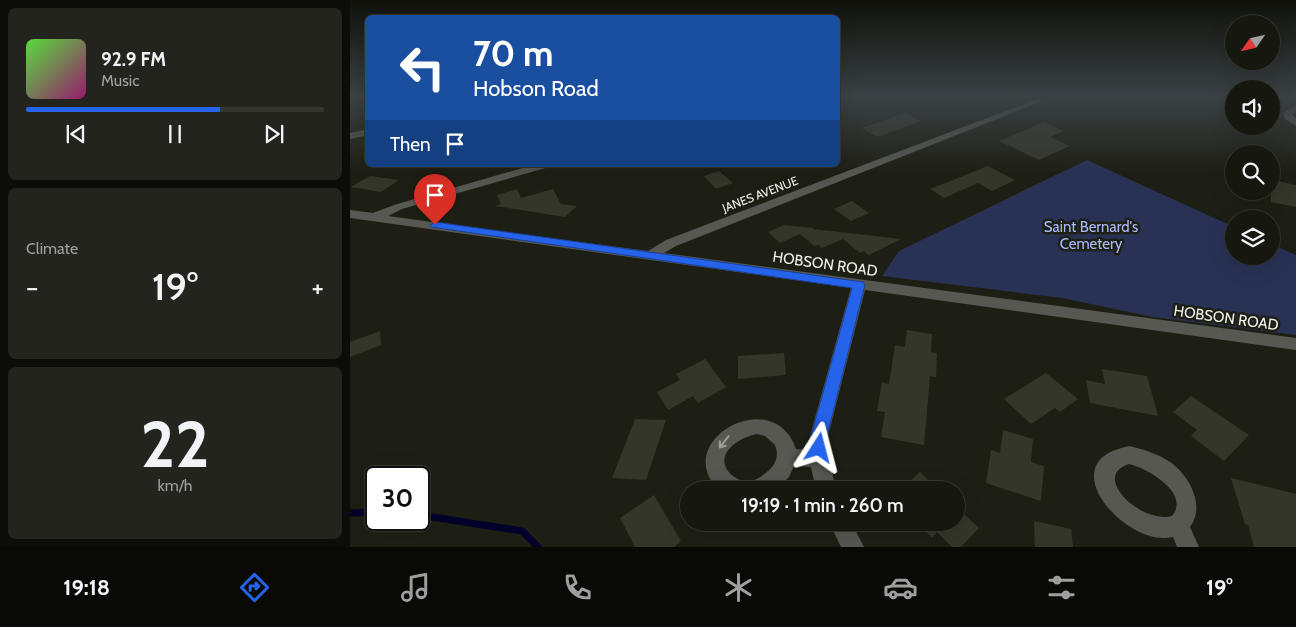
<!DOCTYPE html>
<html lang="en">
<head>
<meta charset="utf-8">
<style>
  :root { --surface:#16170f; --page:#23241d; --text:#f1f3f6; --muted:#9e9f9e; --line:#35362f; --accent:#2563eb }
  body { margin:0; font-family:Cabin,sans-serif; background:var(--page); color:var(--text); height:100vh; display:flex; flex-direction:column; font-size:19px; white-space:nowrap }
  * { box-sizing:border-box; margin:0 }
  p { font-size:16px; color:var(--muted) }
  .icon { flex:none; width:28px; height:28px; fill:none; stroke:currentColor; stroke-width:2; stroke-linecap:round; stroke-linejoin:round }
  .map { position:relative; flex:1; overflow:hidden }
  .panel { display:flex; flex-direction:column; gap:8px; padding:8px; background:#0c0d08; width:350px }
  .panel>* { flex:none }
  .banner { position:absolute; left:15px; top:15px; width:475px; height:152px; border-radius:8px; box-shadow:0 5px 20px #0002,0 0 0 1px var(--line); background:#1a4fa0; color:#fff; overflow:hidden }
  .needle { width:32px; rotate:236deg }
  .buttons { position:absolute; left:875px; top:15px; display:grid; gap:10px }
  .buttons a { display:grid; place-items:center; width:55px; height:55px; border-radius:50%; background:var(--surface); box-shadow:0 5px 20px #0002,0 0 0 1px var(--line); font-size:25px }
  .speed { position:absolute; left:15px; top:466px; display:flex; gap:10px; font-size:25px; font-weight:700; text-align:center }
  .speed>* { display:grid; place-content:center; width:65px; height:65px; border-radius:50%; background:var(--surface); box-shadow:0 5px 20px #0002,0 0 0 1px var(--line); line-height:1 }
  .speed .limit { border:2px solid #111; border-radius:8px; background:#fff; color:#111 }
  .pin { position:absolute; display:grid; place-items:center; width:42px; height:42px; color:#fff; margin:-51px -21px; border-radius:50% 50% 50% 0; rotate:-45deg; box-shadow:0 0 5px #0007 }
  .pin .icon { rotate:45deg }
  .me { position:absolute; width:55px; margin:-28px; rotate:9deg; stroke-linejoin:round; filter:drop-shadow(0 0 4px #0008) }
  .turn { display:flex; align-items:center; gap:18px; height:105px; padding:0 25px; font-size:22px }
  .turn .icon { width:65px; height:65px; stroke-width:2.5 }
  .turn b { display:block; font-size:35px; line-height:42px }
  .then { display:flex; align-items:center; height:48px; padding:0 25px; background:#0003; gap:10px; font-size:19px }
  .big { font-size:38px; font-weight:600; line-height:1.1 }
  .panel .tile { flex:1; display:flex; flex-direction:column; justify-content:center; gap:8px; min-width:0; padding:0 18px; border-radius:8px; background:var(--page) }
  .panel .dial { align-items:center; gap:0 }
  .dial b { font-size:65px; line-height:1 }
  .song { display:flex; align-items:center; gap:15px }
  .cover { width:60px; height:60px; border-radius:8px; background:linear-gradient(135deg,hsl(110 70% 55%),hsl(320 70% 35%)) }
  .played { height:5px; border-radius:2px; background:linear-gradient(90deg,var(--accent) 65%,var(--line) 65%) }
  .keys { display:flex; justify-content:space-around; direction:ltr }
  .heat { display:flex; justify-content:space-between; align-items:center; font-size:28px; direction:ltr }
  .trip { position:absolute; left:330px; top:481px; width:285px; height:50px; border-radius:25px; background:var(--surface); box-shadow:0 5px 20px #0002,0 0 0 1px var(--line); font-weight:600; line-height:50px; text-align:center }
  .menu { display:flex; height:80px; justify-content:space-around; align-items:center; background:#090906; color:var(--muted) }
  .menu .icon { width:35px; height:35px }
  .menu .selected { color:var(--accent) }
  .menu b { font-size:22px; color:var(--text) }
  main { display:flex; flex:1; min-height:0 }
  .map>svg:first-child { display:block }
</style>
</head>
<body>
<main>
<section class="panel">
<div class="tile">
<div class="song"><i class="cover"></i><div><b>92.9 FM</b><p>Music</p></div></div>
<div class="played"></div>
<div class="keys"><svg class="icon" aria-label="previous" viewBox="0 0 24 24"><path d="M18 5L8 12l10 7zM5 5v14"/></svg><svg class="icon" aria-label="pause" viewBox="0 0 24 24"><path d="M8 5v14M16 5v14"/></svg><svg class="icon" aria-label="next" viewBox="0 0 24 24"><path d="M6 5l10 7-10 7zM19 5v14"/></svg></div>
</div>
<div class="tile"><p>Climate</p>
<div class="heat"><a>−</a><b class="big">19°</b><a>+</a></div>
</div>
<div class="tile dial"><b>22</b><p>km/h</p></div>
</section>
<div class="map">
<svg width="946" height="547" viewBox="0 0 946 547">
  <rect width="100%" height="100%" fill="#1e1f14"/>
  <polygon fill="#293255" points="737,160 884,227 884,256 921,256 921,244 946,255 946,335 803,317 712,298 532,276 549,251"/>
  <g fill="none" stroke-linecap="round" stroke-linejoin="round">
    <g stroke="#03002b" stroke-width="7">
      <polyline points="0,513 26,512"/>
      <polyline points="69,515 172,531 188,547"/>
    </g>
  </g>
  <g fill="#34362a">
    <polygon points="555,113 571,121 527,137 512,128"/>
    <polygon points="694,122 714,131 700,137 720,146 689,160 649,141"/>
    <polygon points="638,166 665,180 642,191 628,183 594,198 580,189"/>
    <polygon points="369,171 383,183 366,189 354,176"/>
    <polygon points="20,176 49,180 31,192 1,187"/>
    <polygon points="921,180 946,185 946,207 921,202"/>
    <polygon points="167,189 171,198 203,189 211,204 227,206 215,217 145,206 151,204 147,195"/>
    <polygon points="502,201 519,213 501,221 484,209"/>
    <polygon points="434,225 464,228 463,229 551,239 519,255 514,251 510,253 493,239 472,248 468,245 464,246 450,234 430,243 418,232"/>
    <polygon points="557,330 582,334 581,352 587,353 586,377 580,376 574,445 531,437 535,412 527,411 532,382 539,384 545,345 555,347"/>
    <polygon points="30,331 31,345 0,357 0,342"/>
    <polygon points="434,353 436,375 388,379 388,356"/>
    <polygon points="355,359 376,387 348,403 343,396 318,410 307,392 330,380 326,374"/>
    <polygon points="752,369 797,376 808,416 740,403 736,380 755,384"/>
    <polygon points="696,373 728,399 710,412 705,408 681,424 654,399"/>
    <polygon points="841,396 899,435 874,461 841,436 847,430 823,412"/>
    <polygon points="285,419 316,420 296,480 262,478"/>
    <polygon points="653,430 683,439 681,462 694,466 691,501 636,483 641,450 650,453"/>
    <polygon points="570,472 588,490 550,490"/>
    <polygon points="881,478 946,494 946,547 904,547 898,525 895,524"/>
    <polygon points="304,495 331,541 324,547 285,547 270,518"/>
    <polygon points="606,507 629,528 611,547 602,547 587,532 582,538 567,522 606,522"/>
    <polygon points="684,521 721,529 723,547 685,547"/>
  </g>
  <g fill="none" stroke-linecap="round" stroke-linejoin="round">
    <g fill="#575852" fill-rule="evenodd">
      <path d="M 692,97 L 703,97 L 326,246 L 314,253 L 946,338 L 946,350 L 515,290 L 478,436 L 479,459 L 486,490 L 466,490 L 461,467 L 444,466 L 439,477 L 426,490 L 369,490 C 319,442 423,382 446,449 L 459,450 L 460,436 L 501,288 L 0,218 L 0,210 L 23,213 L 44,205 L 183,165 L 200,165 L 199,167 L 52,209 L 38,216 L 298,251 L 316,240 ZM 407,434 L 415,436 L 425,445 C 433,465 414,476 398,483 C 393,481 388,480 383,476 C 360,457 388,437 407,434 Z"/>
      <polygon points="946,105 946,112 942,114 946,119 946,126 935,119 933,113"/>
      <polygon points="18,129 18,135 0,139 0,133"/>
      <path d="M 779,446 C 793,449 808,454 820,462 C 839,475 856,506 840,527 L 849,547 L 827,547 L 823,537 C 781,547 716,479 757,454 C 763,450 772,448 779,446 ZM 779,464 C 797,468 841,493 822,516 C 791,524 740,476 779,464 Z"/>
      <polygon points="479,522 501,522 514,547 491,547"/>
    </g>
  </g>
  <defs><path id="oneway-shaft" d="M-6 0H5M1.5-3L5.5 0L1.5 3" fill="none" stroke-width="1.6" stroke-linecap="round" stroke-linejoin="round" transform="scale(1.25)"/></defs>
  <use stroke="#9c9d97" href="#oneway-shaft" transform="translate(374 442) rotate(128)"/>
  <linearGradient id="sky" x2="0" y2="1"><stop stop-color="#10110b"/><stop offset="0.56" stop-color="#3b4245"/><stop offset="1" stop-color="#3b4245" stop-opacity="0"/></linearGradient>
  <rect width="946" height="173" fill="url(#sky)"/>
  <polygon fill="#2563eb" stroke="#184099" points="85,222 513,282 515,285 477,436 477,448 474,453 469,455 463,453 461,448 461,436 502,288 81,227 80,225"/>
  <g text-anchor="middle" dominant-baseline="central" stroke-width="5" stroke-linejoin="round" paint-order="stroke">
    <g font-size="12" fill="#f1f2eb" stroke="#1e1f14">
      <text transform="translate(410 194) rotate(-21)">JANES AVENUE</text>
    </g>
    <g font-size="15" fill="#a8bbfd" stroke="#1e1f14">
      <text x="741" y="227">Saint Bernard's<tspan x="741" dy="17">Cemetery</tspan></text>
    </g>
    <g font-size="15" fill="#f1f2eb" stroke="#1e1f14">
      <text transform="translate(475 264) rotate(8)">HOBSON ROAD</text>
      <text transform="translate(876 318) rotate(8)">HOBSON ROAD</text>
    </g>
  </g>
</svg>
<div class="buttons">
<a><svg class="needle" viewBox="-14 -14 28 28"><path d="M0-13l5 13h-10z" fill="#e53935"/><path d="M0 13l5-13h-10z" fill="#9e9f9e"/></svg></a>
<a><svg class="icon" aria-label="sound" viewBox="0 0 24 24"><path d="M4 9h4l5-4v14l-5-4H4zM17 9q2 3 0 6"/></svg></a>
<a><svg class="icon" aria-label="search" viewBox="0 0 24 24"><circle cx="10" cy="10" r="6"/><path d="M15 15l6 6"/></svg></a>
<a><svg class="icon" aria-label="layers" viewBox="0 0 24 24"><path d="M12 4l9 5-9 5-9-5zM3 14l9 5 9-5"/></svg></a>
</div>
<div class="speed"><div class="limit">30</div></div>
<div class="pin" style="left:85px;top:225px;background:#d93025"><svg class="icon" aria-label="arrive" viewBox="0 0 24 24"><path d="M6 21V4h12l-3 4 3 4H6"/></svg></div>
<svg class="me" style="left:469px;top:448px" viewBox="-20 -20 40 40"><path d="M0-17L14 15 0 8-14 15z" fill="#2563eb" stroke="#fff" stroke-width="4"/></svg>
<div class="trip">19:19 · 1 min · 260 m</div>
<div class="banner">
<div class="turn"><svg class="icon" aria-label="left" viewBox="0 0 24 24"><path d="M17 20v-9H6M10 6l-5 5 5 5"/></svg><div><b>70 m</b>Hobson Road</div></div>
<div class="then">Then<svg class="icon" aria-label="arrive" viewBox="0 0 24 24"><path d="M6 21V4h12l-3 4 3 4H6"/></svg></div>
</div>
</div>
</main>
<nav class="menu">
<b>19:18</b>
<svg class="icon selected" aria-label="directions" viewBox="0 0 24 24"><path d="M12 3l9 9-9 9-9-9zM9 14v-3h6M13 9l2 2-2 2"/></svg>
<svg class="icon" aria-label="music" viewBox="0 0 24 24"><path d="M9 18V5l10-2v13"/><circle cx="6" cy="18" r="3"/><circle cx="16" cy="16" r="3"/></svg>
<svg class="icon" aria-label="phone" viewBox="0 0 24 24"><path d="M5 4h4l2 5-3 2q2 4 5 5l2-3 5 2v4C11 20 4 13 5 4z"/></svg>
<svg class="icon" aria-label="climate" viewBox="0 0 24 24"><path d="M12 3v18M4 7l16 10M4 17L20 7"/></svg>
<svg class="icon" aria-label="car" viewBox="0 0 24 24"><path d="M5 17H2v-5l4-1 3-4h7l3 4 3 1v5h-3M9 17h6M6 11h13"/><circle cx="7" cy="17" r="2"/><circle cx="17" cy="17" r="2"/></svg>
<svg class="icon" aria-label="filters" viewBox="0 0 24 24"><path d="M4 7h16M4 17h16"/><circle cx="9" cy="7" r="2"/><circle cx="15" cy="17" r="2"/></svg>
<b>19°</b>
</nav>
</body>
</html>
